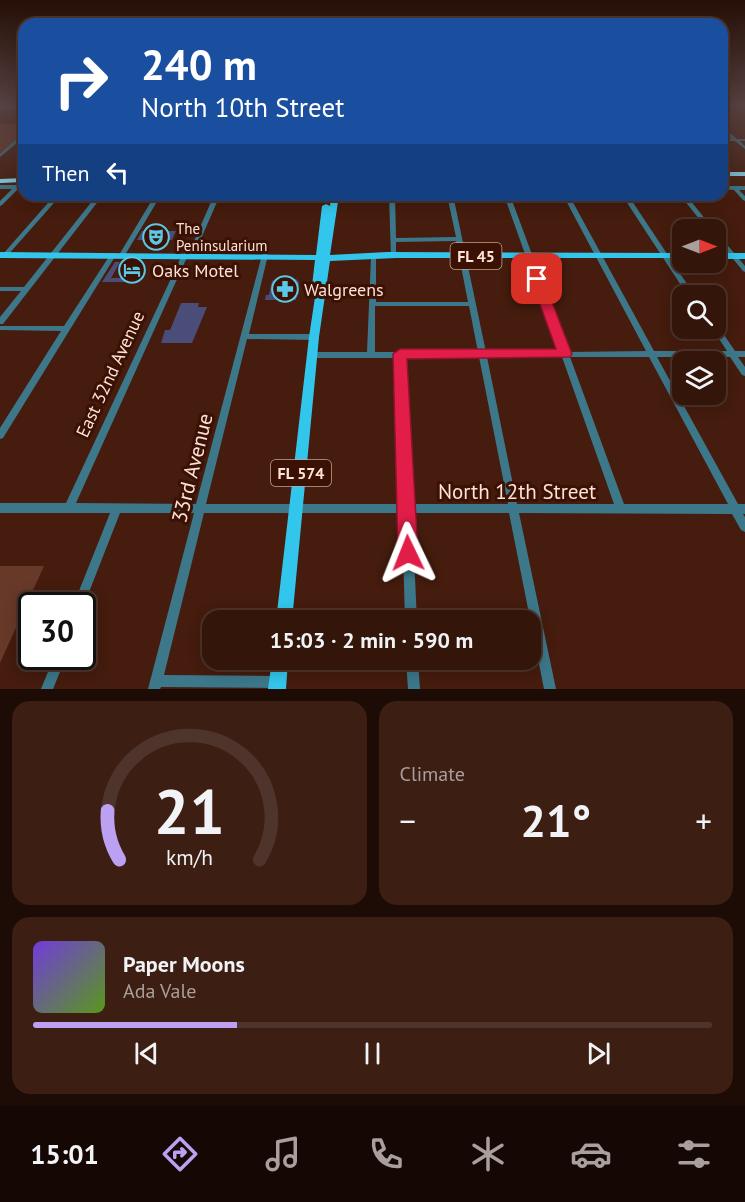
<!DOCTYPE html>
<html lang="en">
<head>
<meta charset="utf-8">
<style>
  :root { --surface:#34150a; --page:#3c1e13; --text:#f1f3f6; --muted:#a99f9c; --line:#4e342b; --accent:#bca0f2 }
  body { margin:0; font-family:"PT Sans",sans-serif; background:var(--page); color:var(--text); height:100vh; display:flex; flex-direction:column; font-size:22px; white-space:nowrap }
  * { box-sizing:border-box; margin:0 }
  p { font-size:20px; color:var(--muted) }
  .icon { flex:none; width:33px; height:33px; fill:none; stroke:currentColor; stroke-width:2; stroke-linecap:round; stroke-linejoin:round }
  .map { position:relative; height:689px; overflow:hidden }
  .sheet { display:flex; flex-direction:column; gap:12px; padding:12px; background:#1d0c06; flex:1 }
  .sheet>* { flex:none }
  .guide { position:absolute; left:18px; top:18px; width:710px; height:183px; border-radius:18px; box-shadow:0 3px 15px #0003,0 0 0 2px var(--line); background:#1a4fa0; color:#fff; overflow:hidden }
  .needle { width:39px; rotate:90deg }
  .controls { position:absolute; left:672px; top:219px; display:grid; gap:12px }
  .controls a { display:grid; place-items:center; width:54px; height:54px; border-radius:12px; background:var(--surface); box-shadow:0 3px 15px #0003,0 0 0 2px var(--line); font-size:30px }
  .speed { position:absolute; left:18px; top:592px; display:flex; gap:12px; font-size:30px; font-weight:700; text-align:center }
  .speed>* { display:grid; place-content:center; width:78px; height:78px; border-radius:50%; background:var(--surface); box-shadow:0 3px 15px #0003,0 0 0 2px var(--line); line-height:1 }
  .speed .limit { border:3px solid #111; border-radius:9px; background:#fff; color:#111 }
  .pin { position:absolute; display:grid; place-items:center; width:51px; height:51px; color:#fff; margin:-26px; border-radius:12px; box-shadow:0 3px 9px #0006 }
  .me { position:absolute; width:66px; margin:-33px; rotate:358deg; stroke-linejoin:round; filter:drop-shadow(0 0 4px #0008) }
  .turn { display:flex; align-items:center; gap:21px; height:126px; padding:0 24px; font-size:27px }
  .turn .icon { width:78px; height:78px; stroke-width:2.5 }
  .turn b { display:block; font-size:42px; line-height:51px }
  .then { display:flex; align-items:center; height:57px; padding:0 24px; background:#0003; gap:12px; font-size:22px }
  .big { font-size:45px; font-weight:800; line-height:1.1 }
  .sheet .card { flex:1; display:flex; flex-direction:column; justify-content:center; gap:9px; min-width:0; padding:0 21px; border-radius:18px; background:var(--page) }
  .sheet .dial { align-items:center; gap:0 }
  .dial svg { height:156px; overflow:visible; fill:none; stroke:var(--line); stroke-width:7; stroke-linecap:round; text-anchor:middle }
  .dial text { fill:var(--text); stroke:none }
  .song { display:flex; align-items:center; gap:18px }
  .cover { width:72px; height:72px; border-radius:9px; background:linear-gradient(135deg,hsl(260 70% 55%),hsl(90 70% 35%)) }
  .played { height:6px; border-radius:3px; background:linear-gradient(90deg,var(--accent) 30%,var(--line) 30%) }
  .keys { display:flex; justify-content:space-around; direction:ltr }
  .heat { display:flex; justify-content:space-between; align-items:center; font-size:33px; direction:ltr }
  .sheet .tiles { flex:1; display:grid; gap:12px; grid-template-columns:1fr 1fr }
  .card:last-child { grid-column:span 2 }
  .trip { position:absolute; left:202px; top:610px; width:339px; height:60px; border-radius:18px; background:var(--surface); box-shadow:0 3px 15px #0003,0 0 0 2px var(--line); font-weight:800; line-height:60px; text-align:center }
  .tabs { display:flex; height:96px; justify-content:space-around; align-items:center; background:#150804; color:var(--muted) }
  .tabs .icon { width:42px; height:42px }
  .tabs .current { color:var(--accent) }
  .tabs b { font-size:27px; color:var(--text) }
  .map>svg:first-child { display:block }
</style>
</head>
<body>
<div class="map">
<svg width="745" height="689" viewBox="0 0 745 689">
  <rect width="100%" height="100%" fill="#451c0d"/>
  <g fill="#673929">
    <polygon points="0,124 24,124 24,134 0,155"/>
    <polygon points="0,566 44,566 0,663"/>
  </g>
  <g fill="#4a4d77">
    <polygon points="142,231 176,231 172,240 137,240"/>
    <polygon points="133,261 140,261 129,282 102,282 115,262 120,262 111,278 125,278"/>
    <polygon points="276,279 296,279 299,282 296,300 265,300 266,295 269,295 272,281"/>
    <polygon points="181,303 199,303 198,307 207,307 192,343 161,343 165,330 170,330"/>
  </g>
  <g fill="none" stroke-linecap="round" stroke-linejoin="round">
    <g fill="#3c788a" fill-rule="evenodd">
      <polygon points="0,107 24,108 24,110 0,109"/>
      <polygon points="722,127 737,139 745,139 745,141 740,141 745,146 745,149 735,141 722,141 722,139 732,139 722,130"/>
      <polygon points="22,134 24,134 24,137 0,157 0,154"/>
      <polygon points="0,185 24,185 24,189 18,189 2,205 0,206 0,201 12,189 0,189"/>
      <polygon points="745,186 745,190 739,190 745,196 745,201 743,200 734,190 722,189 722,186"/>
      <polygon points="55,195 61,195 7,256 3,256 3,254"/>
      <polygon points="97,195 103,195 3,324 0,324 0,317 21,291 0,291 0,287 24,287"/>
      <polygon points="155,195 161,195 125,255 124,256 120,256 119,255"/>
      <path d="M 214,195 L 220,195 L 194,255 L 191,257 L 188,255 L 76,503 L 196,504 L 262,255 L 265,253 L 268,255 L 249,334 L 314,334 L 318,337 L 314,340 L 247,339 L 206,504 L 401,504 L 396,358 L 313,358 L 309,355 L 313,352 L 367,352 L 371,257 L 373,256 L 376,258 L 376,302 L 468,302 L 456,241 L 396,242 L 396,256 L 395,257 L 391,257 L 389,195 L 395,195 L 396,238 L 456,237 L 447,195 L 453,195 L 486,352 L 560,352 L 504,195 L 510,195 L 568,352 L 646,351 L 563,195 L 569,195 L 654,351 L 727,351 L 712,328 L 716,328 L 716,326 L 718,326 L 735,351 L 745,351 L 745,357 L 738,357 L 745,367 L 745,376 L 742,375 L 730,357 L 657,357 L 738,504 L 745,504 L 745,514 L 743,514 L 745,517 L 745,532 L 741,530 L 732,514 L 519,513 L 556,689 L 544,689 L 509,513 L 412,513 L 417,621 L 405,621 L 402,513 L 204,513 L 164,675 L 277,676 L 281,678 L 283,682 L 281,686 L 277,688 L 161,687 L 160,689 L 148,689 L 194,513 L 120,513 L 82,610 L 82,606 L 73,606 L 110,513 L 0,513 L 0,503 L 66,503 L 182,255 L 185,253 L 188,255 ZM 375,306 L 469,306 L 478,352 L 375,352 ZM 479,357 L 508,504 L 411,504 L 404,358 ZM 487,357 L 562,357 L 614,504 L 517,504 ZM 570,357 L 649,357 L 728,504 L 624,504 Z"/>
      <polygon points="622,195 628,195 695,296 688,296"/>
      <polygon points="680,195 686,195 714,230 708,230"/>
      <polygon points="716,233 718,234 745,266 745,272 743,271 716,238"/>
      <polygon points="113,253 116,255 3,438 0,439 0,428 61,331 0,330 0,326 64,326 110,255"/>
      <polygon points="54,657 66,657 53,689 41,689"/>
      <polygon points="406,660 418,660 420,689 408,689"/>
    </g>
    <g fill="#33c6ec" fill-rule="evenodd">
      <polygon points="331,195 339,195 330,255 387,252 682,253 682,258 396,258 330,261 319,337 292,621 276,621 309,337 315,297 311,294 315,260 0,258 0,252 316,255 322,206 326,204 330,206"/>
      <rect x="716" y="253" width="29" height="6"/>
      <polygon points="272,660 288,660 286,689 268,689"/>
    </g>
    <g fill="#88def8" fill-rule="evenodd">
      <rect x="722" y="172" width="23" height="4"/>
      <polygon points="24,178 24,182 0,183 0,179"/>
    </g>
  </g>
  <linearGradient id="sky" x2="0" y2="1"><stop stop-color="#260f07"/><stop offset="0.52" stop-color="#564040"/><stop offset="1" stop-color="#564040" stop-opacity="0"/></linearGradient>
  <rect width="745" height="202" fill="url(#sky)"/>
  <polygon fill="#e11d48" stroke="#92132f" stroke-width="1.5" points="537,275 543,279 572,354 570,357 407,359 418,553 415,560 408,563 401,560 398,553 393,354 400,349 556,349 531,279"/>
  <defs>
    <g id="theatre-ring" transform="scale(1.35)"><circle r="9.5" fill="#3a1103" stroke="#5bc8e7" stroke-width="1.5"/><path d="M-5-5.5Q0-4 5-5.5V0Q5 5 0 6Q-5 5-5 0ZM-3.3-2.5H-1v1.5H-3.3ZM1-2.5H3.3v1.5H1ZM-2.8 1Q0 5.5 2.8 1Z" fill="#5bc8e7"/></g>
    <g id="hotel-ring" transform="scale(1.35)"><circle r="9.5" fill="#3a1103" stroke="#5bc8e7" stroke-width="1.5"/><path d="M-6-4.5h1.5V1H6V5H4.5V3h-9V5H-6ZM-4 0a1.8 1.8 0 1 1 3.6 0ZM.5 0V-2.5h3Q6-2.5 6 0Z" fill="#5bc8e7"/></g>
    <g id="pharmacy-ring" transform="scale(1.35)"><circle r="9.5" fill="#3a1103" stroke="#5bc8e7" stroke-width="1.5"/><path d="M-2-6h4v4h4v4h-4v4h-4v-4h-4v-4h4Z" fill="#5bc8e7"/></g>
  </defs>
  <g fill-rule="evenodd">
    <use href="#theatre-ring" x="156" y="237"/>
    <use href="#hotel-ring" x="132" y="270"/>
    <use href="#pharmacy-ring" x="285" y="289"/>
  </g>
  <g text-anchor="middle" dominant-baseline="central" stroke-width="6" stroke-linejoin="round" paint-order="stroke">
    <g font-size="15" fill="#fee1d8" stroke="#3a1103" text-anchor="start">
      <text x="176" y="228">The<tspan x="176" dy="17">Peninsularium</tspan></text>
    </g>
    <g fill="#3a1103" stroke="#c3a398" stroke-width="1.5">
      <rect x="450.5" y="243" width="51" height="26" rx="4.5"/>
      <rect x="271" y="460" width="60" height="26" rx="4.5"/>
    </g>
    <g font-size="16" font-weight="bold" fill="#fee1d8">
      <text x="476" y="256">FL 45</text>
      <text x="301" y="473">FL 574</text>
    </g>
    <g font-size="18" fill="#fee1d8" stroke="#3a1103" text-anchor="start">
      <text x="152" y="270">Oaks Motel</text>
      <text x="304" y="289">Walgreens</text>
    </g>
    <g font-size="18" fill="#fee1d8" stroke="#3a1103">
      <text transform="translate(110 374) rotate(-65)">East 32nd Avenue</text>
    </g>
    <g font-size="21" fill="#fee1d8" stroke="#3a1103">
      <text transform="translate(192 468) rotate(-76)">33rd Avenue</text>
      <text x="517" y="491">North 12th Street</text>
    </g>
  </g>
</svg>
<div class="controls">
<a><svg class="needle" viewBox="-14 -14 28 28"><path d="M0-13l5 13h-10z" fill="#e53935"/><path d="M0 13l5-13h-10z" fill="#a99f9c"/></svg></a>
<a><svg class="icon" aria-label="search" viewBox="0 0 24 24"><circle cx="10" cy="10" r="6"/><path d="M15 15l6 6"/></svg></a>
<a><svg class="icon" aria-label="layers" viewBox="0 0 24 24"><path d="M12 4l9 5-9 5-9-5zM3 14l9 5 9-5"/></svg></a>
</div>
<div class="speed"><div class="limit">30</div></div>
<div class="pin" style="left:537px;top:279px;background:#d93025"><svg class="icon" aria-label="arrive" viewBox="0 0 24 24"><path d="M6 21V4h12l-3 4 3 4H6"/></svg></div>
<svg class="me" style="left:408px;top:553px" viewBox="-20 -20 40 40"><path d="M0-17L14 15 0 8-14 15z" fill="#e11d48" stroke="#fff" stroke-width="4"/></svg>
<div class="trip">15:03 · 2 min · 590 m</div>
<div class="guide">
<div class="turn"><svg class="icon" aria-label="right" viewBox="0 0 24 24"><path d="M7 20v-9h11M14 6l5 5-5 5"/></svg><div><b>240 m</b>North 10th Street</div></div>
<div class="then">Then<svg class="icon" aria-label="left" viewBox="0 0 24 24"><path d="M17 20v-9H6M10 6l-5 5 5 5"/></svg></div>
</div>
</div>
<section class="sheet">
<div class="tiles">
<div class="card dial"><svg viewBox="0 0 100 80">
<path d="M14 69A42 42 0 1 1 86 69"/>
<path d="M14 69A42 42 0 0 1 8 44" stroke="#bca0f2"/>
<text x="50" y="56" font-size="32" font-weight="700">21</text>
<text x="50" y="72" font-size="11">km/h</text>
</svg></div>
<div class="card"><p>Climate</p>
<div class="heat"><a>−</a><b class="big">21°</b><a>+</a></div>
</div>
<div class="card">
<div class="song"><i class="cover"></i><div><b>Paper Moons</b><p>Ada Vale</p></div></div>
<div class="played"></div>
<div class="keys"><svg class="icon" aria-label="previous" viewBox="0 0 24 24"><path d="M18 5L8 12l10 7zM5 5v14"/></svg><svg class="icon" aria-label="pause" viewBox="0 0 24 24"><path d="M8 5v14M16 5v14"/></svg><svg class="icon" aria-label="next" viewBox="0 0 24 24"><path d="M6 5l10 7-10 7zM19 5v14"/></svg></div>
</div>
</div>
</section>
<nav class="tabs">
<b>15:01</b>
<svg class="icon current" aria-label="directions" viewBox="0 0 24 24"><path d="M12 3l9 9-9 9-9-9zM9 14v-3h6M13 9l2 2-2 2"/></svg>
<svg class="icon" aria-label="music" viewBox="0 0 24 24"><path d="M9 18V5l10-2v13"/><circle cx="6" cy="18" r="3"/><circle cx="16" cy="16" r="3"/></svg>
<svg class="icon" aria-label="phone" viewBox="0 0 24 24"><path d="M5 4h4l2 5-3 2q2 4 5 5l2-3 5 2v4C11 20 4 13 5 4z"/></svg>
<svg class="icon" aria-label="climate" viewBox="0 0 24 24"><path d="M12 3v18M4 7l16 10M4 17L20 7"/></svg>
<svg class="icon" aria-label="car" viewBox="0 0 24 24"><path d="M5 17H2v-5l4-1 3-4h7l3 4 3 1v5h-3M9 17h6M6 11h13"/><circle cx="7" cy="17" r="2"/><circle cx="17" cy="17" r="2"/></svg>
<svg class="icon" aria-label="filters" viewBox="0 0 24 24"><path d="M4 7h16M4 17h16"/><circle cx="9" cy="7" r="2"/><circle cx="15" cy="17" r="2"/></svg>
</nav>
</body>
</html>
